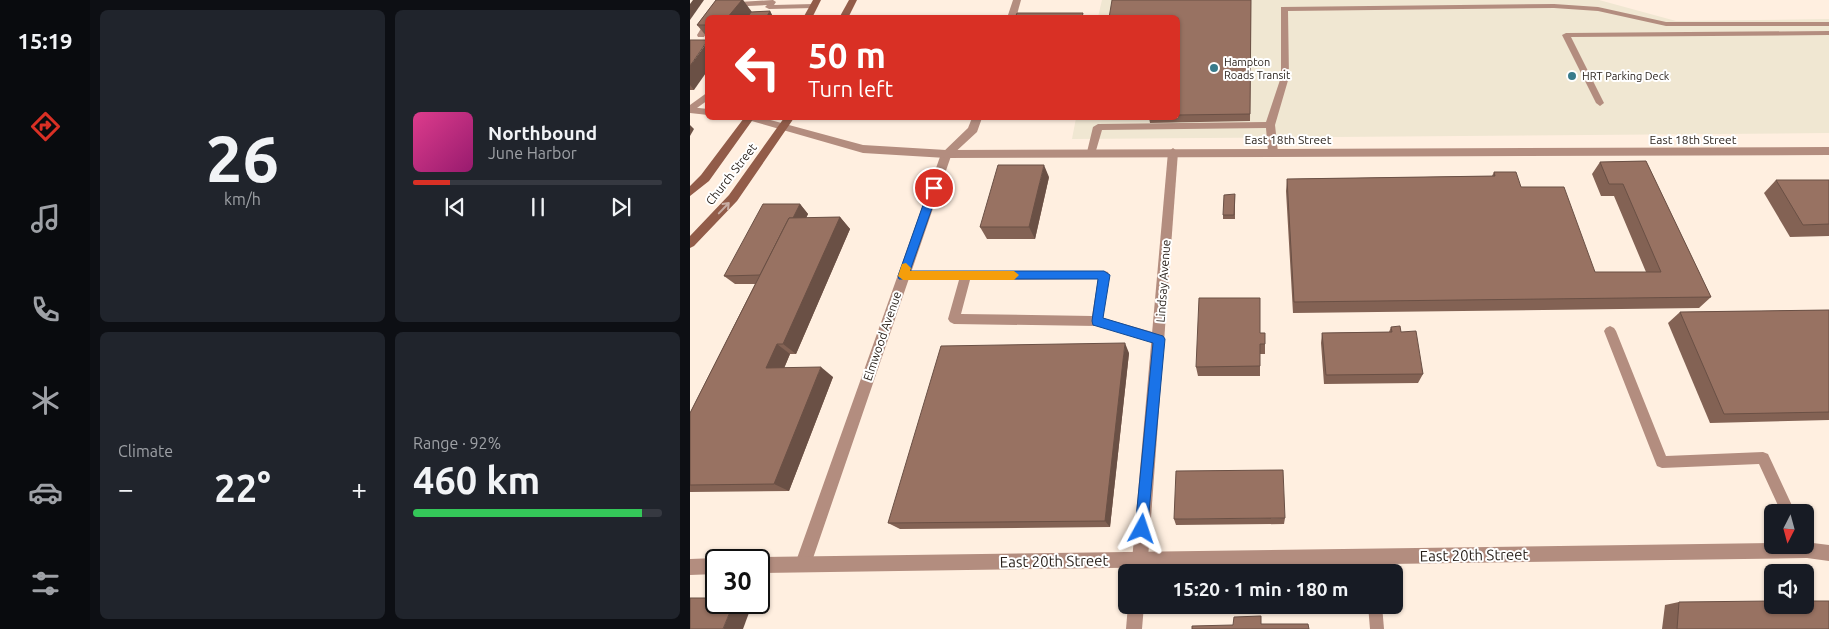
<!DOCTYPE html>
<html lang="en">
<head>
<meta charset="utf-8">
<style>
  :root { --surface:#171b24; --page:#20242c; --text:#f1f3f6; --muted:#9ea1a6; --line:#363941; --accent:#d93025 }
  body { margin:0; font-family:Ubuntu,sans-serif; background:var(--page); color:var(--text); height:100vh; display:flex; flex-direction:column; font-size:19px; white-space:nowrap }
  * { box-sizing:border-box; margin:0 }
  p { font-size:16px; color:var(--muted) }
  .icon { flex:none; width:28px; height:28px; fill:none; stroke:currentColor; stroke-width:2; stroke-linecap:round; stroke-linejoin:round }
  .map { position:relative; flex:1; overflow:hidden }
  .drawer { display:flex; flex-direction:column; gap:10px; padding:10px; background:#0d0f14; width:600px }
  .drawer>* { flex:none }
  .banner { position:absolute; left:15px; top:15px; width:475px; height:105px; border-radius:8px; box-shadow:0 1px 4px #0004; background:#d93025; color:#fff; overflow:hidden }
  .needle { width:32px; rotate:186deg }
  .tools { position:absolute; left:1074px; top:504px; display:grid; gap:10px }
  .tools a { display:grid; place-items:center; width:50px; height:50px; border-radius:8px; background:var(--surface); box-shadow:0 1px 4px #0004; font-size:25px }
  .speed { position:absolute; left:15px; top:549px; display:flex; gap:10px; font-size:25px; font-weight:700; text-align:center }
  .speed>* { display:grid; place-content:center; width:65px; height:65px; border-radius:50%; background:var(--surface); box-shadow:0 1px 4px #0004; line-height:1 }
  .speed .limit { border:2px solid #111; border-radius:8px; background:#fff; color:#111 }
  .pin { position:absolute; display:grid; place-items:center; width:42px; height:42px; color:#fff; margin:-21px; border:2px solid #fff; border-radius:50%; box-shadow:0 1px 5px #0007 }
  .me { position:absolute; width:55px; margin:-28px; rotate:5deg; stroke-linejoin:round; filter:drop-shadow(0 0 4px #0008) }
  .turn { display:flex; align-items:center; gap:18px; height:105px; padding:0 20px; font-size:22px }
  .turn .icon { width:65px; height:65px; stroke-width:2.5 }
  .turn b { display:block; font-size:35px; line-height:42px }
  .big { font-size:38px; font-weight:700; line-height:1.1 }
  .drawer .tile { flex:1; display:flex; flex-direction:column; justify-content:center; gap:8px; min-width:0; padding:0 18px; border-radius:8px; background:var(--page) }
  .drawer .dial { align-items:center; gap:0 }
  .dial b { font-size:65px; line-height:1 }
  .song { display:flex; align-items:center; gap:15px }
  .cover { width:60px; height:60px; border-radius:8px; background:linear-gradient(135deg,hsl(330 70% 55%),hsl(320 70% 35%)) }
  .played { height:5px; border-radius:2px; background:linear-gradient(90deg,var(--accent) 15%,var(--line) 15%) }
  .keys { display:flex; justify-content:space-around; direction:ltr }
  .heat { display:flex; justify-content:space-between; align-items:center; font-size:28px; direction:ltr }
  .charge { height:8px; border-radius:4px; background:linear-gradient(90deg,#34c759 92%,var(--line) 0) }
  .drawer .tiles { flex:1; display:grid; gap:10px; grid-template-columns:repeat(2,1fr) }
  .trip { position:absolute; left:428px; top:564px; width:285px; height:50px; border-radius:8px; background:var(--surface); box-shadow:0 1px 4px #0004; font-weight:700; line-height:50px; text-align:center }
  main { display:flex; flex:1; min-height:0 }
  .dock { display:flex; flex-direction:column; width:90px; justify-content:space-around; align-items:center; background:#090b0e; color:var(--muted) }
  .dock .icon { width:35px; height:35px }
  .dock .on { color:var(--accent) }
  .dock b { font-size:22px; color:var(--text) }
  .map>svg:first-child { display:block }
</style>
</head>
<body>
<main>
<nav class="dock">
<b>15:19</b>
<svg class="icon on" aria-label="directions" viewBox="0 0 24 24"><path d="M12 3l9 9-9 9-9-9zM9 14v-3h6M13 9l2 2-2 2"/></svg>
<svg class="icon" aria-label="music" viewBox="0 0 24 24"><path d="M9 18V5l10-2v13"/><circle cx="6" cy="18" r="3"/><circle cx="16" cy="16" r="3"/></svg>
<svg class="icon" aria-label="phone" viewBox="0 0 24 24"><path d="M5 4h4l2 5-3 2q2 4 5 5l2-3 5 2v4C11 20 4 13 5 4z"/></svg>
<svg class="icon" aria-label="climate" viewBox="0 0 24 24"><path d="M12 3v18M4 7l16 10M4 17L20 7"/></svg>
<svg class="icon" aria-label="car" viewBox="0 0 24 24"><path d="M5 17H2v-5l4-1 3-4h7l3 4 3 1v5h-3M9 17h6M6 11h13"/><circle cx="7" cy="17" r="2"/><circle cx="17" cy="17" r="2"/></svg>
<svg class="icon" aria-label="filters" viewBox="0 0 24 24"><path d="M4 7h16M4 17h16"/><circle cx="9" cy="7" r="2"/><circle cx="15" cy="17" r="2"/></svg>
</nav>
<section class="drawer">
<div class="tiles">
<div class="tile dial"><b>26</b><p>km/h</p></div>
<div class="tile">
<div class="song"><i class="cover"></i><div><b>Northbound</b><p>June Harbor</p></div></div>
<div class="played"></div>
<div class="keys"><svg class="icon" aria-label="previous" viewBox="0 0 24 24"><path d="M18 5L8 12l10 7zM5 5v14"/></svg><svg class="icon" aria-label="pause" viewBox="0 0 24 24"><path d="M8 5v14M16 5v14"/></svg><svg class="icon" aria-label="next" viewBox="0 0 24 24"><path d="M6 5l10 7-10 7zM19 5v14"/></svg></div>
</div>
<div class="tile"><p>Climate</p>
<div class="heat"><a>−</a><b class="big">22°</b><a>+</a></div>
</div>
<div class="tile"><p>Range · 92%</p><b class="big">460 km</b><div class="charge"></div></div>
</div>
</section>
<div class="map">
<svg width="1139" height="629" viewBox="0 0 1139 629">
  <rect width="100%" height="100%" fill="#ffefe0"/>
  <polygon fill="#f0e7d2" points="412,0 909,0 986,21 1139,19 1139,133 382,139 386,118 488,118 488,18 408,17"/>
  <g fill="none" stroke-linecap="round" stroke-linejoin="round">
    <g fill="#b38d7f" fill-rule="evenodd">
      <polygon points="83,0 86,2 84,5 124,4 128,6 124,8 79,9 75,7 77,5 37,7 27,18 18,18 32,3"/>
      <polygon points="864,4 908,7 976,22 1139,22 1139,26 976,26 908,11 864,8 598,11 599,77 585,125 588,152 586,154 580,154 578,152 576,128 412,130 405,154 399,154 397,152 403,127 408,124 576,122 591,77 591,7"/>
      <polygon points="15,22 18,22 18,31 14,37 8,37 7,35"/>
      <polygon points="1139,31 1139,35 881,37 914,103 910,106 906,103 872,35 876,33"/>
      <polygon points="18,92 18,100 0,113 0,105"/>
      <path d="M 414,271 L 418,272 L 419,275 L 413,318 L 473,335 L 475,339 L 473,343 L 469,344 L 407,326 L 264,324 L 260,322 L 258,319 L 269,280 L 213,280 L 209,279 L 208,276 L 209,273 L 213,272 ZM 408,279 L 402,316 L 271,314 L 280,280 Z"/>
      <polygon points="920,326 924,328 926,331 976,456 1073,452 1078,454 1105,512 1091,512 1069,464 972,468 967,466 914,331 916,328"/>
      <polygon points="681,549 686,551 690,572 676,572 674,556 676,551"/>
      <polygon points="678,605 692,605 694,629 680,629"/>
    </g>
    <g fill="#b38d7f" fill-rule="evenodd">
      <polygon points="323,0 331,0 326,18 317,18"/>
      <polygon points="0,107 18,109 18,115 0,113"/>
      <polygon points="282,118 292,118 287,132 261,156 121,564 119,570 113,572 107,570 105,564 251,154 278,128"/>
      <polygon points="483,148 488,152 457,572 441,572 478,152"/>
      <polygon points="438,605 454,605 452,629 436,629"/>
    </g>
    <g fill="#b38d7f" fill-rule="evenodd">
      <polygon points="57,118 73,118 173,145 256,150 1139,147 1139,155 256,158 173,153 58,120"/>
      <polygon points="1115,542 1139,545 1139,561 1117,558 69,573 69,560 63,560 69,557 1082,543 1082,545 1115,545"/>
      <polygon points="26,558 30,560 26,560 26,574 0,575 0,559"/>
    </g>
    <g fill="#925c49" fill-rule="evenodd">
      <polygon points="123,0 131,0 122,18 113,18"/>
      <polygon points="159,0 167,0 158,18 149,18"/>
      <polygon points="54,118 64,118 19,181 0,196 0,186 11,175"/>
      <polygon points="94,118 104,118 47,201 4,246 0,248 0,236 39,195"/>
    </g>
  </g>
  <g fill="#836254">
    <polygon points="26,0 53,0 61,12 80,11 82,15 81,18 18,18 18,38 7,25"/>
    <polygon points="561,0 560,121 460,123 459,118 488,118 488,18"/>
    <polygon points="0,40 4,90 0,90"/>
    <polygon points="956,161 1021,297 1009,308 603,313 596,191 597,179 802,176 804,172 831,187 905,272 956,272 924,196 911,196 902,174 910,162"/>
    <polygon points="359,177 345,239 297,239 290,227"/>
    <polygon points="1086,180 1139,180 1139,236 1100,237 1074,193"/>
    <polygon points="545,194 545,219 533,219 533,215"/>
    <polygon points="110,204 118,214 116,218 150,217 160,229 106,354 100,354 94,368 143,377 99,491 0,492 0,413 65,284 45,284 34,276"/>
    <polygon points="1139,310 1139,420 1020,423 978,323 990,312"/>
    <polygon points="701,327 711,332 733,374 728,383 634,384 631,343 632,333 699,332"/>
    <polygon points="570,333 575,344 575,354 570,354 570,376 508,376 506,367"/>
    <polygon points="439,353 420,527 210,529 198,523"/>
    <polygon points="595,518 594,524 486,525 484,519"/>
    <polygon points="989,602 1139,629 972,629 975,605"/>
  </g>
  <g fill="#6a5045">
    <polygon points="3,0 14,0 0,20 0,4"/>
    <polygon points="52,0 53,0 62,12 58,18 37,18"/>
    <polygon points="80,11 82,15 81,18 76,18"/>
    <polygon points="18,41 18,70 4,90 0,85 0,66"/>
    <polygon points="0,125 4,129 0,136"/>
    <polygon points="354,165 359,177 345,239 339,227"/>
    <polygon points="110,204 118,214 84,284 74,275"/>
    <polygon points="150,217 160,229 106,354 93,344"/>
    <polygon points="435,343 439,353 420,527 415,521"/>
    <polygon points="87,344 100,354 90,378 76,368"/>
    <polygon points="131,367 143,377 99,491 84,484"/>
    <polygon points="44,602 63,602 53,629 33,629"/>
  </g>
  <g fill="#987262" stroke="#6a5045">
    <polygon points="26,0 52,0 37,18 18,18 18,25 7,25"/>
    <polygon points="422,0 561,0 560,114 488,115 488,18 419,18"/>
    <polygon points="80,11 76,18 57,18 61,12"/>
    <polygon points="327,13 393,13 392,18 325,18"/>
    <polygon points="0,40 18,40 0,66"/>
    <polygon points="956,161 1021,297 604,302 597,179 805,176 804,172 826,172 831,187 874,187 905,272 971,272 933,184 919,184 910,162"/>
    <polygon points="308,165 354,165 339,227 290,227"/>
    <polygon points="1086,180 1139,180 1139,224 1113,225"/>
    <polygon points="545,194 544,215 533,215 534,195"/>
    <polygon points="73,204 110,204 103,218 99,218 70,275 34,276"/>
    <polygon points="150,217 93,344 87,344 76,368 131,367 84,484 0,485 0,413 99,218"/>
    <polygon points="509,298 570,298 570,333 575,333 575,344 570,344 570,366 506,367"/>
    <polygon points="1139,310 1139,412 1034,414 990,312"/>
    <polygon points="710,326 711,332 726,331 733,374 636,375 632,333 702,332 701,327"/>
    <polygon points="435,343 415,521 198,523 251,346"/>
    <polygon points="593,470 595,518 484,519 486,471"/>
    <polygon points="0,598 26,598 26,602 44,602 33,629 0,629"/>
    <polygon points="1082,601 1082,605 1115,605 1115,601 1139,601 1139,629 987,629 989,602"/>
    <polygon points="571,616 571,624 618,624 619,629 502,629 502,626 543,625 544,617"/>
  </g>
  <defs><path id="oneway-shaft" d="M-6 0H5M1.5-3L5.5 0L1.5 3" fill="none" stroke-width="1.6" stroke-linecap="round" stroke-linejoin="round" transform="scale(1.25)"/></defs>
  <use stroke="#c8aea4" href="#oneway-shaft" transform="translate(34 208) rotate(-46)"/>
  <polygon fill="#1a73e8" stroke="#114b97" points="244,184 249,188 220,271 414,271 420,275 413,318 473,336 475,339 457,534 452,536 447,534 445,529 463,343 403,325 402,321 408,279 209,279 208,276 239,188"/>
  <polygon fill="#f59e0b" points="216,263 221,268 220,271 324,271 329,275 324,280 213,280 208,276 212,264"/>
  <g fill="#387b8b" stroke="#fff" stroke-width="2">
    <circle cx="524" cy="68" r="5"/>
    <circle cx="882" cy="76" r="5"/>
  </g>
  <g text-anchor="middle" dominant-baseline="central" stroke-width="4" stroke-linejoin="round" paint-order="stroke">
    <g font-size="11" fill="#271f19" stroke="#fff" text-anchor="start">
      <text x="534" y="62">Hampton<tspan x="534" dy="13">Roads Transit</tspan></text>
      <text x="892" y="76">HRT Parking Deck</text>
    </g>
    <g font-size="12" fill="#271f19" stroke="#fff">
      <text x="598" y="139">East 18th Street</text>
      <text x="1003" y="139">East 18th Street</text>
      <text transform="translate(41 174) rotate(-52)">Church Street</text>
      <text transform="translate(473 281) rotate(-86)">Lindsay Avenue</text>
      <text transform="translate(192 336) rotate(-71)">Elmwood Avenue</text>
    </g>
    <g font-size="15" fill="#271f19" stroke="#fff">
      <text transform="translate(784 555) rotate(-1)">East 20th Street</text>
      <text transform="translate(364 561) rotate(-1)">East 20th Street</text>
    </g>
  </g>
</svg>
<div class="tools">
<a><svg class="needle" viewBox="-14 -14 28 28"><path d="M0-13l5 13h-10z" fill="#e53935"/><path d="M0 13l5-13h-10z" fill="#9ea1a6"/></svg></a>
<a><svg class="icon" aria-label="sound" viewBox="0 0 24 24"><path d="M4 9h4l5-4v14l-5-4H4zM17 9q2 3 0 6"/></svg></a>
</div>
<div class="speed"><div class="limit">30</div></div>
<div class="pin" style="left:244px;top:188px;background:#d93025"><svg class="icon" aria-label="arrive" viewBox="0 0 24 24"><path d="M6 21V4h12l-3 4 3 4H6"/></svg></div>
<svg class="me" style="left:452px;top:529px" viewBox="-20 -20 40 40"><path d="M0-17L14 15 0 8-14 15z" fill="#1a73e8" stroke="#fff" stroke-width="4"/></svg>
<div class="trip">15:20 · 1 min · 180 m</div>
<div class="banner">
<div class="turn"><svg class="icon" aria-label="left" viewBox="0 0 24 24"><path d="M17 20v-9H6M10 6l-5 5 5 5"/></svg><div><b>50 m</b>Turn left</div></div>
</div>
</div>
</main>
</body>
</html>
